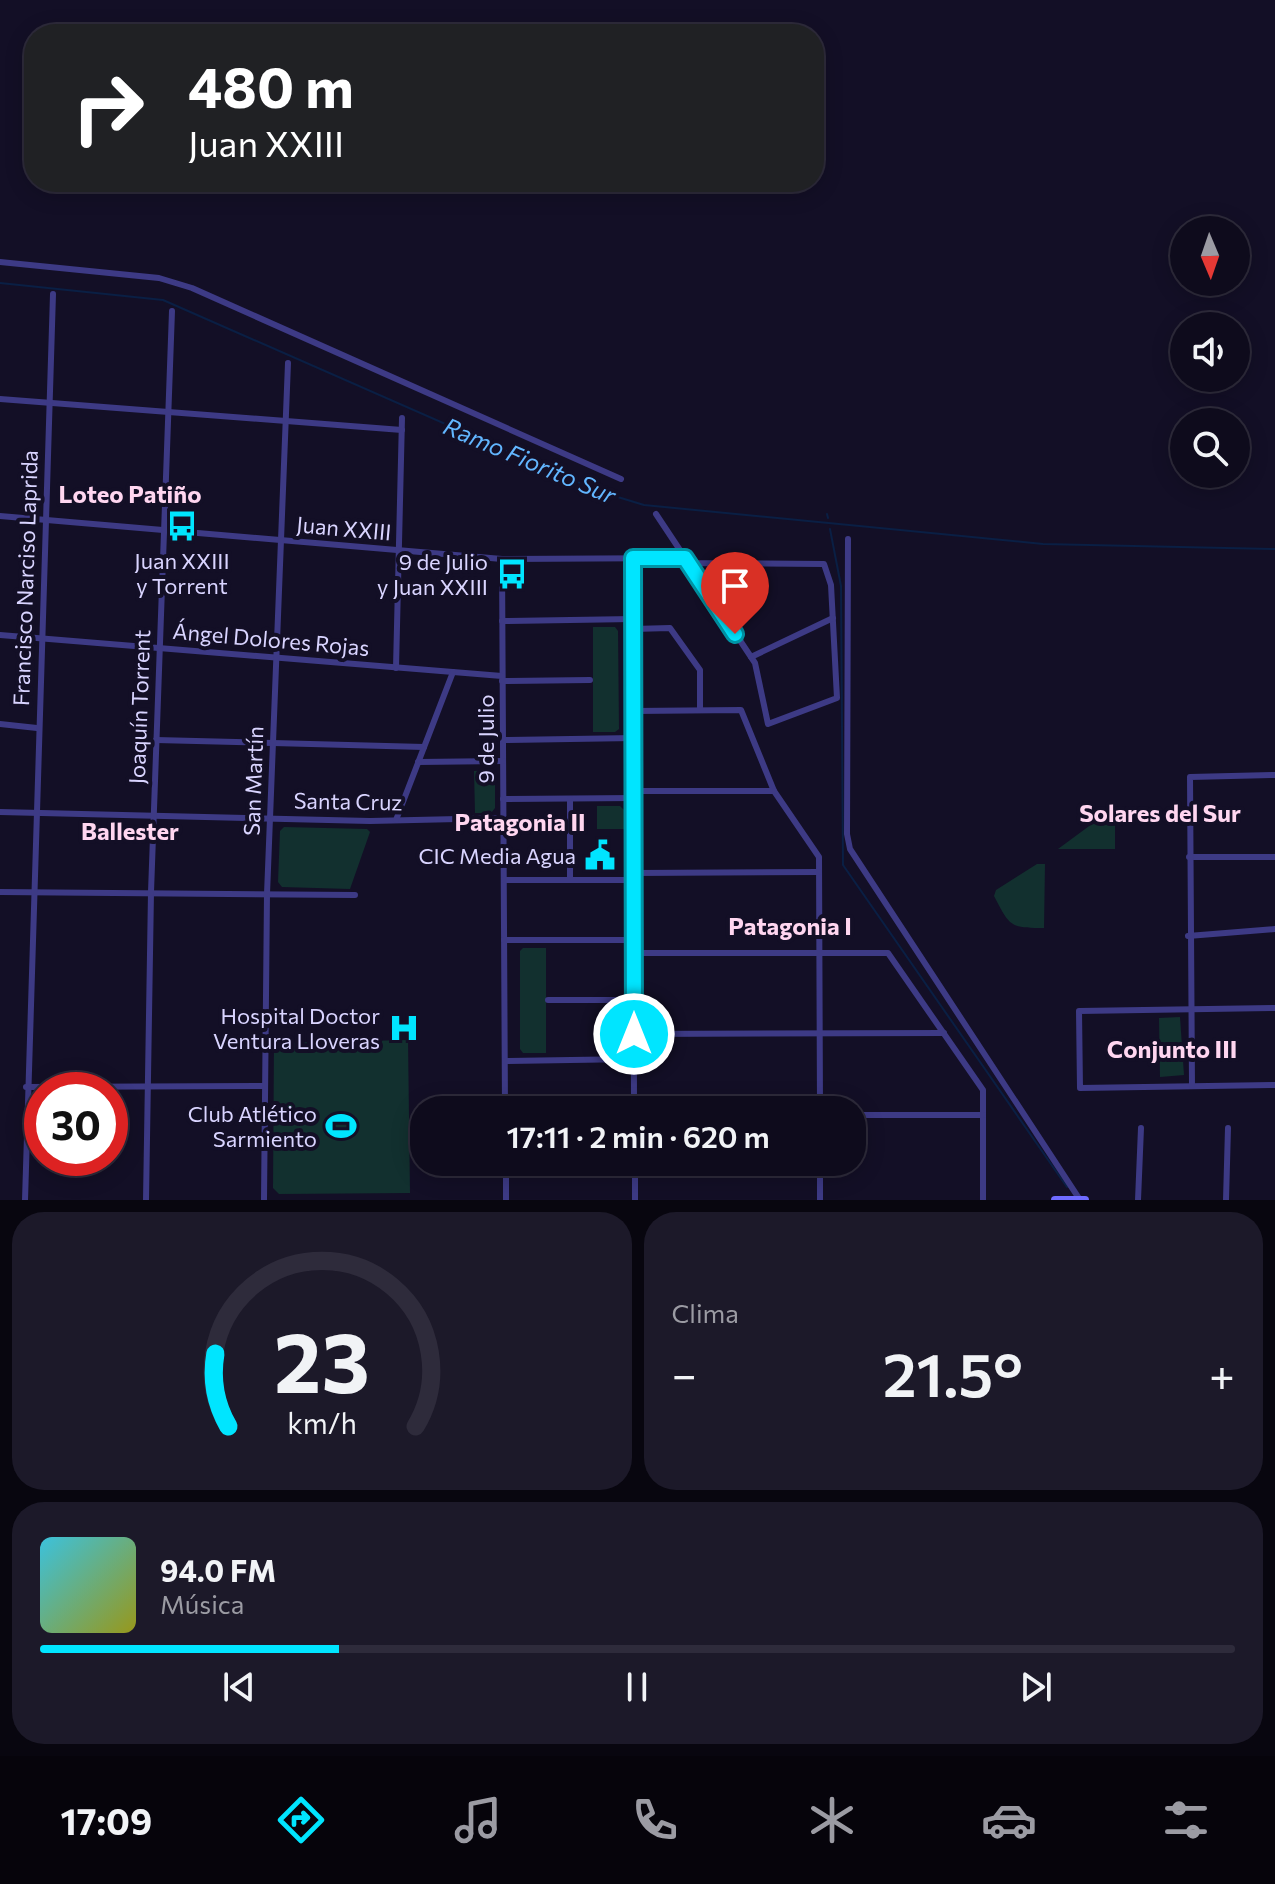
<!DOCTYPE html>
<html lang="es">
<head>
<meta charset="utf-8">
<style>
  :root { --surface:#0e0b1c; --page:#1c1929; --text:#f1f3f6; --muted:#9b9ba3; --line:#2e2b3b; --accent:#00e5ff }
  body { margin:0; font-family:Commissioner,sans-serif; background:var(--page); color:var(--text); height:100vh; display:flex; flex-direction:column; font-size:30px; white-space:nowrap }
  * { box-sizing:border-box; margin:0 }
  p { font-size:26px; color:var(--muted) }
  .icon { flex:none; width:44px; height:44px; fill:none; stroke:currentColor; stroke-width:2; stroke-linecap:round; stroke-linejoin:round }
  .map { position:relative; height:1200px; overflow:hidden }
  .details { display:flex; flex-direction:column; gap:12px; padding:12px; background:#08060f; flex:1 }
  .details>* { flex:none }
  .banner { position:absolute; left:24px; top:24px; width:800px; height:168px; border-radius:32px; box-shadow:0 4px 20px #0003,0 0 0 2px var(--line); background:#202124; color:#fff; overflow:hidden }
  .needle { width:52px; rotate:178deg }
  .buttons { position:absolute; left:1170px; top:216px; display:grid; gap:16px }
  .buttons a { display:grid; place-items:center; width:80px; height:80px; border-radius:50%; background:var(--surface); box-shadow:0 4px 20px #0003,0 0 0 2px var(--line); font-size:40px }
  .speed { position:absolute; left:24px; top:1072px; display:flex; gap:16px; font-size:40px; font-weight:700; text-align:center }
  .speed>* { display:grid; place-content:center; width:104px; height:104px; border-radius:50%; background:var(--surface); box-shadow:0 4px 20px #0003,0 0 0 2px var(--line); line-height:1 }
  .speed .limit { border:12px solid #d22; background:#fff; color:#111 }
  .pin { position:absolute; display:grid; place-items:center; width:68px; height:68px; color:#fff; margin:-82px -34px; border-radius:50% 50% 50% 0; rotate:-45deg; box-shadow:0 0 8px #0007 }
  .pin .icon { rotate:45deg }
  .me { position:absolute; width:88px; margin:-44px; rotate:0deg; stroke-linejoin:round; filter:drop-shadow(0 0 6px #0008) }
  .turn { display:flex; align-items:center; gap:28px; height:168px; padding:0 32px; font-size:36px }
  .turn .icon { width:104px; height:104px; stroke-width:2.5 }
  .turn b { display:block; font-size:56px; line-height:68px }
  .big { font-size:60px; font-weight:600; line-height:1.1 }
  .details .widget { flex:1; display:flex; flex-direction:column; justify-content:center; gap:12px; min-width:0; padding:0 28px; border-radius:32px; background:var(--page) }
  .details .dial { align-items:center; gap:0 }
  .dial svg { height:208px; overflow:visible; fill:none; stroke:var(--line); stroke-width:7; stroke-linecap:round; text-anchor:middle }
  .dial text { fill:var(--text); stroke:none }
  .song { display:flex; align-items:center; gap:24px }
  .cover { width:96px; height:96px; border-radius:12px; background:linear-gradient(135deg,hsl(190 70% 55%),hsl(60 70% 35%)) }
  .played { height:8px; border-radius:4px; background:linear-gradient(90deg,var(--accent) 25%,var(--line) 25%) }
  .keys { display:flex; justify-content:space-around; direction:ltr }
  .heat { display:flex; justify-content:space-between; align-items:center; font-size:44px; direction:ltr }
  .details .tiles { flex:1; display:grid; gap:12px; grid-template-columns:1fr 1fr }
  .widget:last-child { grid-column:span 2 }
  .trip { position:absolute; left:410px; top:1096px; width:456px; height:80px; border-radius:32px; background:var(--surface); box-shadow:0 4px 20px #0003,0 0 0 2px var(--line); font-weight:600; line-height:80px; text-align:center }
  .dock { display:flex; height:128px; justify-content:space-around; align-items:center; background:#06040b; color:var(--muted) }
  .dock .icon { width:56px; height:56px }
  .dock .selected { color:var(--accent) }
  .dock b { font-size:36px; color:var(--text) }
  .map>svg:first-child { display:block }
</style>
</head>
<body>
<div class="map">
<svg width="1275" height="1200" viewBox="0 0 1275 1200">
  <rect width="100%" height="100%" fill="#130f26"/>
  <g fill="#12302f">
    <polygon points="593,627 615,627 618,631 619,729 615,732 593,732"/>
    <polygon points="491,770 495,775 495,808 491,813 475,813 474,771"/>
    <polygon points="597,806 620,806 624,810 624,829 597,829"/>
    <polygon points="1115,807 1115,849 1058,849"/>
    <polygon points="284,827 367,829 370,832 350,889 282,887 278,882 280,831"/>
    <path d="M 1037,864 L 1045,864 L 1044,928 C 1009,928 1010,926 994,896 L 996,890 Z"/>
    <polygon points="523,948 546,948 546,1053 523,1053 520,1049 520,951"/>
    <polygon points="1180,1017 1184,1075 1160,1077 1159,1018"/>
    <polygon points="408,1040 410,1193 279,1194 273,1188 274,1043"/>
  </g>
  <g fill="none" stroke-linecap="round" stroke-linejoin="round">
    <g stroke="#0a1f44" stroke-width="2">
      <polyline points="0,283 163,300 598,491 644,505 1043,544 1275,549"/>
      <polyline points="827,514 828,518"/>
      <polyline points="830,529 841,586 843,865 1067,1187"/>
    </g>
    <g stroke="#3d3a85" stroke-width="6">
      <polyline points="0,262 159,278 192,288 621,479"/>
      <polyline points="0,399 402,430"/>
      <polyline points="656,514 755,663 768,724 837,698 831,585 824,564 688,563"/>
      <polyline points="0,516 502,559 685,558"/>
      <polyline points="848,539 847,834 850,849 1080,1200"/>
      <polyline points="633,558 634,1110"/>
      <polyline points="502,559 505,1110"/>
      <polyline points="502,621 633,619"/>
      <polyline points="633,629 670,628 700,670 700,710"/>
      <polyline points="0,635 502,676"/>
      <polyline points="751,657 833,618"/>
      <polyline points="396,668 402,418"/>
      <polyline points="502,681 590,680"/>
      <polyline points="634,711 741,710 774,791 819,857 820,1110"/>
      <polyline points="0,724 37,728"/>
      <polyline points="156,740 424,747"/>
      <polyline points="503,740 634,738"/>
      <polyline points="418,762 503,761"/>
      <polyline points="634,791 774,791"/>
      <polyline points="503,799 634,798"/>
      <polyline points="570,799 570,880"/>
      <polyline points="0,812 370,821 503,818"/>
      <polyline points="396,820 453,672"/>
      <polyline points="1189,857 1275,857"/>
      <polyline points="634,873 819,872"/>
      <polyline points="504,880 634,880"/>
      <polyline points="0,892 355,895"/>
      <polyline points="1188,936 1275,929"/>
      <polyline points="504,940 634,940"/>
      <polyline points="634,953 888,953 983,1090 983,1200"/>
      <polyline points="548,1000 634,1000"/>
      <polyline points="1275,1008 1079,1011 1080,1088 1275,1085"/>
      <polyline points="634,1034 944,1033"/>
      <polyline points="505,1061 634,1059"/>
      <polyline points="1192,1086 1190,777 1275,775"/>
      <polyline points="26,1087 265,1086"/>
      <polyline points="852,1115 983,1115"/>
      <polyline points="506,1162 506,1200"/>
      <polyline points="635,1162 635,1200"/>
      <polyline points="820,1162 820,1200"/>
      <polyline points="25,1200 53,294"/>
      <polyline points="146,1200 151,892 172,311"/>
      <polyline points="264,1200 267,894 288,363"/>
      <polyline points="1138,1200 1141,1128"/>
      <polyline points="1226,1200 1228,1128"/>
    </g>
    <polyline stroke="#6f6bff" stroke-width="8" points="1055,1200 1085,1200"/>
  </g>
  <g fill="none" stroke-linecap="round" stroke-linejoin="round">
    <g stroke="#0095a6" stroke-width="20">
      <polyline id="route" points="634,1034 633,558 685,558 735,634"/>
    </g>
    <use href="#route" stroke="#00e5ff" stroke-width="14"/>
  </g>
  <defs>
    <g id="bus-bare" transform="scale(2.4)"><path d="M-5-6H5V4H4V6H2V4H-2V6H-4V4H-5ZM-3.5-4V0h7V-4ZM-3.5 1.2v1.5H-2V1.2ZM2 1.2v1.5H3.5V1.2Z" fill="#00e5ff" stroke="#130f26" stroke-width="2.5" paint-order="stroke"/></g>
    <g id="civic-bare" transform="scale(2.4)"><path d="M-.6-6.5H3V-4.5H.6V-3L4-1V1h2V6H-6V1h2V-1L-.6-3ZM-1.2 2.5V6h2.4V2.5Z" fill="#00e5ff" stroke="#130f26" stroke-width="2.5" paint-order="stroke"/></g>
    <g id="hospital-bare" transform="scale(2.4)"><path d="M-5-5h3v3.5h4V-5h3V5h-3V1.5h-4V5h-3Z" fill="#00e5ff" stroke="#130f26" stroke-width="2.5" paint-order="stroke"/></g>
    <g id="stadium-bare" transform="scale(2.4)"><path d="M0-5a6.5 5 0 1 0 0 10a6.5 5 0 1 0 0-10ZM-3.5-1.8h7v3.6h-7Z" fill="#00e5ff" stroke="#130f26" stroke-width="2.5" paint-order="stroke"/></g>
  </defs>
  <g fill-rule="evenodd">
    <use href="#bus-bare" x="182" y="526"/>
    <use href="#bus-bare" x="512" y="574"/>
    <use href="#civic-bare" x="600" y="855"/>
    <use href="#hospital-bare" x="404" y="1028"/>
    <use href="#stadium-bare" x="341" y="1126"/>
  </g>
  <g text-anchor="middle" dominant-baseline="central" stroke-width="8" stroke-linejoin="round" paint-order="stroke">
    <g font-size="22" fill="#d9d4ff" stroke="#130f26">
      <text transform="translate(344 528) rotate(5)">Juan XXIII</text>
      <text transform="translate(25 578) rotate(-88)">Francisco Narciso Laprida</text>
      <text transform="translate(271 639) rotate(5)">Ángel Dolores Rojas</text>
      <text transform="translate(139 707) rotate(-88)">Joaquín Torrent</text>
      <text transform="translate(485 739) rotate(-90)">9 de Julio</text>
      <text transform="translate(253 781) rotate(-88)">San Martín</text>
      <text transform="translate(348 801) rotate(1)">Santa Cruz</text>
    </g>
    <g font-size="22" fill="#d9d4ff" stroke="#130f26" text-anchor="end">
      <text x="182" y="560" text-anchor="middle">Juan XXIII<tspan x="182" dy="25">y Torrent</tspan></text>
      <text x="488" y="561">9 de Julio<tspan x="488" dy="25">y Juan XXIII</tspan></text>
      <text x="576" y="855">CIC Media Agua</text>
      <text x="380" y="1015">Hospital Doctor<tspan x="380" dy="25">Ventura Lloveras</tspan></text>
      <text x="317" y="1113">Club Atlético<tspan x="317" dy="25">Sarmiento</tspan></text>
    </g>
    <g font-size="24" font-style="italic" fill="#62b6ff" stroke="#130f26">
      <text transform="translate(530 460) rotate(23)">Ramo Fiorito Sur</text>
    </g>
    <g font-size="24" font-weight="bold" fill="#ffd6f0" stroke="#130f26">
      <text x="130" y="493">Loteo Patiño</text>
      <text x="1160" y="812">Solares del Sur</text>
      <text x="520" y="821">Patagonia II</text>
      <text x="130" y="830">Ballester</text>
      <text x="790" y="925">Patagonia I</text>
      <text x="1172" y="1048">Conjunto III</text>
    </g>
  </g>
</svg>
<div class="buttons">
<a><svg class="needle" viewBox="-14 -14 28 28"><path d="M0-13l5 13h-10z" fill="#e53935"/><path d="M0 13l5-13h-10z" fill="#9b9ba3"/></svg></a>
<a><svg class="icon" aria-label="sound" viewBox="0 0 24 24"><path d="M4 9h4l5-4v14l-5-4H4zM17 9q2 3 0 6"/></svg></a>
<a><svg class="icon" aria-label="search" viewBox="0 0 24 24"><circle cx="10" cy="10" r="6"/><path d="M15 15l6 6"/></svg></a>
</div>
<div class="speed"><div class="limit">30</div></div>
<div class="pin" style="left:735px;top:634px;background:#d93025"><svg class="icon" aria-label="arrive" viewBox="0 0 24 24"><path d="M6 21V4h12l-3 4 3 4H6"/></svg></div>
<svg class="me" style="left:634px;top:1034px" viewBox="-20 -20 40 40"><circle r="17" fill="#00e5ff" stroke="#fff" stroke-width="3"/><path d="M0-11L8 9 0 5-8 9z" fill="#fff"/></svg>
<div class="trip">17:11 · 2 min · 620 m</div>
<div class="banner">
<div class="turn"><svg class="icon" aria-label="right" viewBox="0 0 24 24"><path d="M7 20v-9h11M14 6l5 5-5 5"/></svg><div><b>480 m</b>Juan XXIII</div></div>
</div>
</div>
<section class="details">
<div class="tiles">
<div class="widget dial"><svg viewBox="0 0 100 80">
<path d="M14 69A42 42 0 1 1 86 69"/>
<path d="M14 69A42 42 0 0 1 9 41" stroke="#00e5ff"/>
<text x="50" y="56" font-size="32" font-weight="700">23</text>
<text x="50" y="72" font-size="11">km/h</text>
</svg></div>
<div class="widget"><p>Clima</p>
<div class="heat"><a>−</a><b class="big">21.5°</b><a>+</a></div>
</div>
<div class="widget">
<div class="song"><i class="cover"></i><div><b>94.0 FM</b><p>Música</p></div></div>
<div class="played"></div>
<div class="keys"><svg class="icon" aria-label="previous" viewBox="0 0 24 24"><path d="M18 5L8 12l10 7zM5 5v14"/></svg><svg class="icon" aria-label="pause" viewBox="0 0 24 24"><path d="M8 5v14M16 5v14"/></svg><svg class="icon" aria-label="next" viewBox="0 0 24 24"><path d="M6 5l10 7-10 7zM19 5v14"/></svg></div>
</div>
</div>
</section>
<nav class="dock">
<b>17:09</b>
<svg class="icon selected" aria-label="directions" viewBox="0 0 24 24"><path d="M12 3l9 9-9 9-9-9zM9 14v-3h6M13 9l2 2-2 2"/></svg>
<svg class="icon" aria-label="music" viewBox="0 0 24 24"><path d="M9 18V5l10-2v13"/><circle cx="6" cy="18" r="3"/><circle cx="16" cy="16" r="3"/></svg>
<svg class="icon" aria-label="phone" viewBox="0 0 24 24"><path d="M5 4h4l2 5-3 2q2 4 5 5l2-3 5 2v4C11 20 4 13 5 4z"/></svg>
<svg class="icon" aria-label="climate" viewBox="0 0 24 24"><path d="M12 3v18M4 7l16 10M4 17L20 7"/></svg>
<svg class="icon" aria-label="car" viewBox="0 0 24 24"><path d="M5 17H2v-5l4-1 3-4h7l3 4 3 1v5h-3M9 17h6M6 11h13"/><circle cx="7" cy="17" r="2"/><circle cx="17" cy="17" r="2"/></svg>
<svg class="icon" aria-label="filters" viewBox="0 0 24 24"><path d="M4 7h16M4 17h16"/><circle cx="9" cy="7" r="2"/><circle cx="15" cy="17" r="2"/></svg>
</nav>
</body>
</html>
